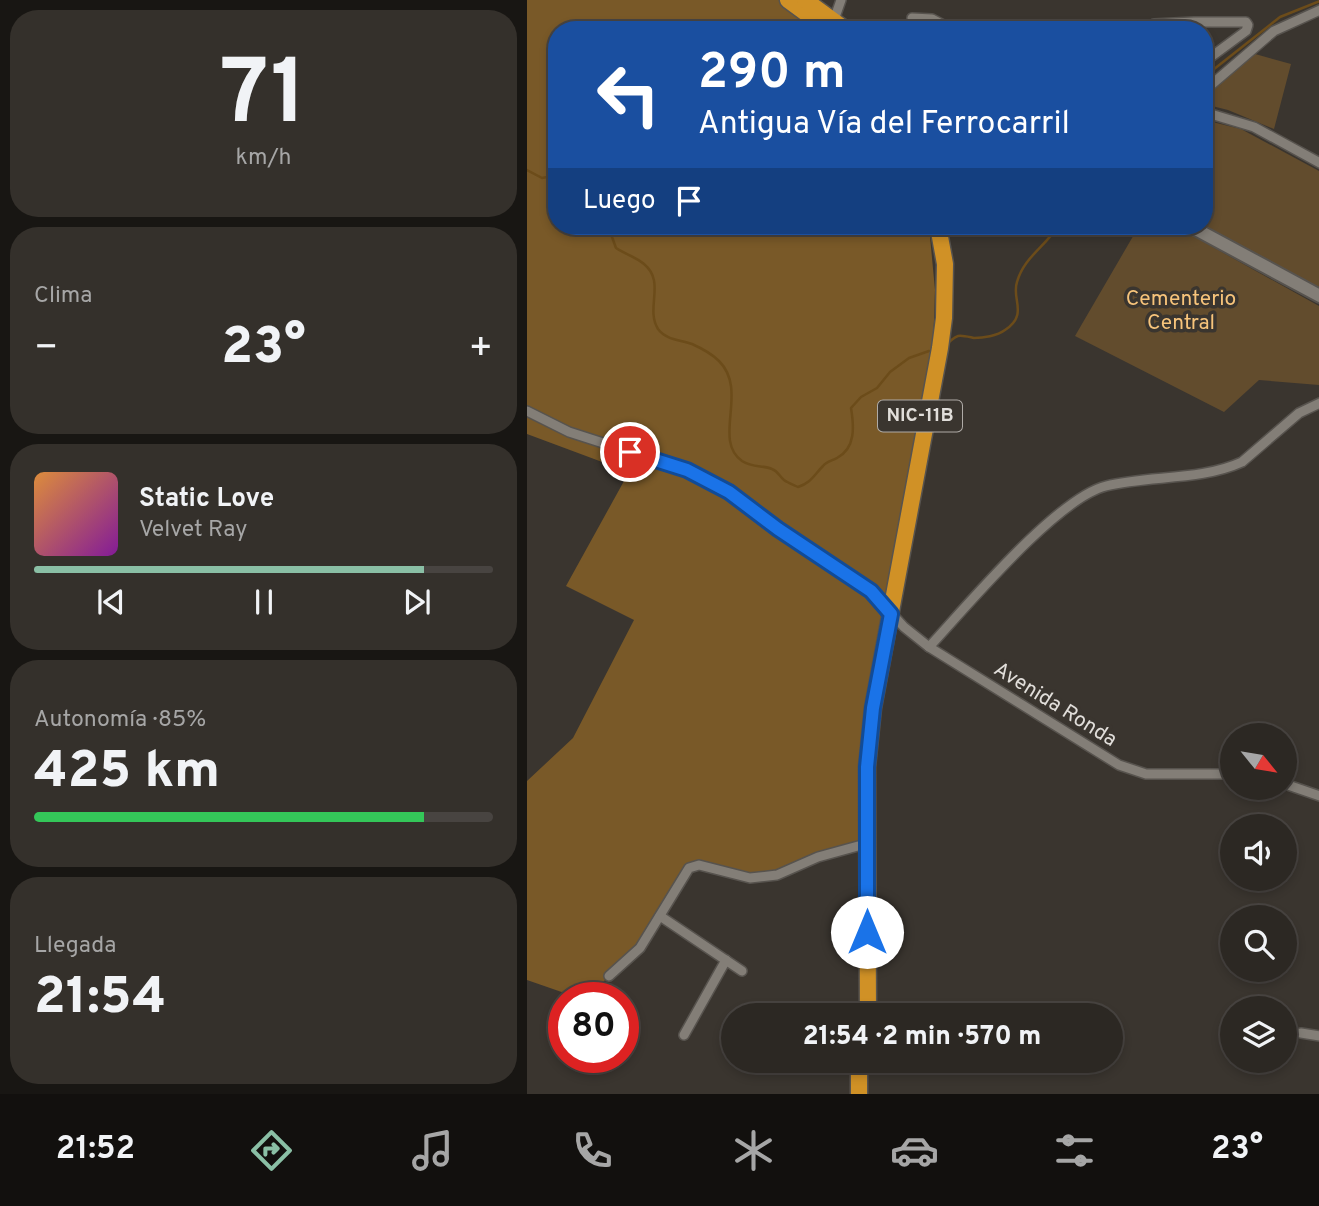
<!DOCTYPE html>
<html lang="es">
<head>
<meta charset="utf-8">
<style>
  :root { --surface:#2c2823; --page:#34302b; --text:#f1f3f6; --muted:#a6a6a6; --line:#484441; --accent:#8abfa5 }
  body { margin:0; font-family:Overpass,sans-serif; background:var(--page); color:var(--text); height:100vh; display:flex; flex-direction:column; font-size:26px; white-space:nowrap }
  * { box-sizing:border-box; margin:0 }
  p { font-size:23px; color:var(--muted) }
  .icon { flex:none; width:38px; height:38px; fill:none; stroke:currentColor; stroke-width:2; stroke-linecap:round; stroke-linejoin:round }
  .map { position:relative; flex:1; overflow:hidden }
  .sheet { display:flex; flex-direction:column; gap:10px; padding:10px; background:#181613; width:527px }
  .sheet>* { flex:none }
  .hud { position:absolute; left:21px; top:21px; width:665px; height:214px; border-radius:28px; box-shadow:0 4px 10px #0003,0 0 0 2px var(--line); background:#1a4fa0; color:#fff; overflow:hidden }
  .needle { width:46px; rotate:120deg }
  .buttons { position:absolute; left:693px; top:723px; display:grid; gap:14px }
  .buttons a { display:grid; place-items:center; width:77px; height:77px; border-radius:50%; background:var(--surface); box-shadow:0 4px 10px #0003,0 0 0 2px var(--line); font-size:35px }
  .speed { position:absolute; left:21px; top:982px; display:flex; gap:14px; font-size:35px; font-weight:700; text-align:center }
  .speed>* { display:grid; place-content:center; width:91px; height:91px; border-radius:50%; background:var(--surface); box-shadow:0 4px 10px #0003,0 0 0 2px var(--line); line-height:1 }
  .speed .limit { border:10px solid #d22; background:#fff; color:#111 }
  .pin { position:absolute; display:grid; place-items:center; width:60px; height:60px; color:#fff; margin:-30px; border:4px solid #fff; border-radius:50%; box-shadow:0 2px 7px #0007 }
  .me { position:absolute; width:77px; margin:-38px; rotate:0deg; stroke-linejoin:round; filter:drop-shadow(0 0 5px #0008) }
  .turn { display:flex; align-items:center; gap:24px; height:147px; padding:0 35px; font-size:32px }
  .turn .icon { width:91px; height:91px; stroke-width:2.5 }
  .turn b { display:block; font-size:49px; line-height:60px }
  .then { display:flex; align-items:center; height:66px; padding:0 35px; background:#0003; gap:14px; font-size:26px }
  .big { font-size:52px; font-weight:800; line-height:1.1 }
  .sheet .widget { flex:1; display:flex; flex-direction:column; justify-content:center; gap:10px; min-width:0; padding:0 24px; border-radius:28px; background:var(--page) }
  .sheet .dial { align-items:center; gap:0 }
  .dial b { font-size:91px; line-height:1 }
  .song { display:flex; align-items:center; gap:21px }
  .cover { width:84px; height:84px; border-radius:10px; background:linear-gradient(135deg,hsl(30 70% 55%),hsl(290 70% 35%)) }
  .played { height:7px; border-radius:4px; background:linear-gradient(90deg,var(--accent) 85%,var(--line) 85%) }
  .keys { display:flex; justify-content:space-around; direction:ltr }
  .heat { display:flex; justify-content:space-between; align-items:center; font-size:38px; direction:ltr }
  .charge { height:10px; border-radius:5px; background:linear-gradient(90deg,#34c759 85%,var(--line) 0) }
  .trip { position:absolute; left:194px; top:1003px; width:402px; height:70px; border-radius:35px; background:var(--surface); box-shadow:0 4px 10px #0003,0 0 0 2px var(--line); font-weight:800; line-height:70px; text-align:center }
  .tabs { display:flex; height:112px; justify-content:space-around; align-items:center; background:#12100e; color:var(--muted) }
  .tabs .icon { width:49px; height:49px }
  .tabs .active { color:var(--accent) }
  .tabs b { font-size:32px; color:var(--text) }
  main { display:flex; flex:1; min-height:0 }
  .map>svg:first-child { display:block }
</style>
</head>
<body>
<main>
<section class="sheet">
<div class="widget dial"><b>71</b><p>km/h</p></div>
<div class="widget"><p>Clima</p>
<div class="heat"><a>−</a><b class="big">23°</b><a>+</a></div>
</div>
<div class="widget">
<div class="song"><i class="cover"></i><div><b>Static Love</b><p>Velvet Ray</p></div></div>
<div class="played"></div>
<div class="keys"><svg class="icon" aria-label="previous" viewBox="0 0 24 24"><path d="M18 5L8 12l10 7zM5 5v14"/></svg><svg class="icon" aria-label="pause" viewBox="0 0 24 24"><path d="M8 5v14M16 5v14"/></svg><svg class="icon" aria-label="next" viewBox="0 0 24 24"><path d="M6 5l10 7-10 7zM19 5v14"/></svg></div>
</div>
<div class="widget"><p>Autonomía · 85%</p><b class="big">425 km</b><div class="charge"></div></div>
<div class="widget"><p>Llegada</p><b class="big">21:54</b></div>
</section>
<div class="map">
<svg width="793" height="1094" viewBox="0 0 793 1094">
  <rect width="100%" height="100%" fill="#3a352f"/>
  <g fill="#624c2d">
    <polygon points="721,52 764,64 747,129 701,110 677,104 677,91"/>
    <polygon points="677,120 714,129 792,171 792,288 677,225"/>
    <polygon points="612,226 648,226 792,306 792,385 732,380 697,412 548,336"/>
  </g>
  <path fill="#795928" d="M 0,0 L 261,0 L 302,30 L 30,30 L 30,226 L 402,226 L 408,290 L 406,349 L 340,697 L 334,763 L 331,846 L 250,875 L 223,878 L 162,868 C 147,892 131,926 113,948 C 103,959 62,998 49,997 L 0,980 L 0,781 L 46,738 L 107,620 L 39,586 L 102,472 L 0,434 Z"/>
  <g fill="none" stroke-linecap="round" stroke-linejoin="round">
    <g stroke="#6c4c1a" stroke-width="2.5">
      <polyline points="677,77 753,17 793,1"/>
      <polyline points="0,170 15,178 30,175"/>
      <path d="M 81,226 L 89,248 C 98,254 109,257 117,264 C 139,282 118,308 131,329 C 139,340 154,340 165,344 C 174,348 185,354 192,361 C 222,391 185,440 215,461 C 226,468 236,465 245,469 C 251,471 252,476 257,480 C 261,483 267,485 271,487 C 284,483 287,475 296,466 C 300,461 305,461 310,458 C 329,448 327,426 324,408 L 334,397 L 350,388 L 363,372 L 382,358 L 402,351"/>
      <path d="M 422,342 C 425,340 427,337 431,336 C 435,335 442,337 447,338 C 456,338 470,336 478,330 C 502,314 484,299 490,282 C 497,257 518,247 531,226"/>
    </g>
    <g stroke="#57534e" stroke-width="12">
      <g id="street">
        <polyline points="385,18 405,19 426,30"/>
        <polyline points="307,20 314,0"/>
        <polyline points="622,30 627,24 667,22 719,22 721,25 719,31 677,62"/>
        <polyline points="677,91 747,31 793,10"/>
        <polyline points="677,112 727,127 793,163"/>
        <polyline points="0,411 42,432 160,470 202,492 251,529 344,591 377,627 402,647 592,765 619,774 705,774"/>
        <path d="M 402,647 C 439,607 530,498 579,486 C 623,475 673,481 715,462 L 772,413 L 793,403"/>
        <polyline points="758,784 793,796"/>
        <polyline points="133,916 215,971"/>
        <polyline points="82,976 113,948 162,868 172,865 223,878 250,875 291,857 331,846"/>
        <polyline points="774,1033 793,1036"/>
        <polyline points="157,1035 199,960"/>
      </g>
    </g>
    <g stroke="#57534e" stroke-width="16">
      <polyline id="secondary" points="663,226 793,296"/>
    </g>
    <g stroke="#57534e" stroke-width="19">
      <g id="highway">
        <polyline points="261,0 302,30"/>
        <polyline points="278,0 319,30"/>
        <polyline points="341,1015 340,767 346,708 413,348 417,318 418,264 411,226"/>
        <polyline points="332,1094 332,1060"/>
      </g>
    </g>
    <use href="#street" stroke="#837e77" stroke-width="9"/>
    <use href="#secondary" stroke="#837e77" stroke-width="12"/>
    <use href="#highway" stroke="#d09126" stroke-width="16"/>
  </g>
  <g fill="none" stroke-linecap="round" stroke-linejoin="round">
    <g stroke="#114b97" stroke-width="18">
      <polyline id="route" points="103,452 160,470 202,492 251,529 344,591 364,614 346,708 340,767 340,932"/>
    </g>
    <use href="#route" stroke="#1a73e8" stroke-width="12"/>
  </g>
  <g text-anchor="middle" dominant-baseline="central" stroke-width="7" stroke-linejoin="round" paint-order="stroke">
    <rect fill="#3a352f" stroke="#afaba7" stroke-width="2" x="351" y="400.5" width="84" height="31" rx="5"/>
    <g font-size="19" font-weight="bold" fill="#e1deda">
      <text x="393" y="416">NIC-11B</text>
    </g>
    <g font-size="21" fill="#f7c47b" stroke="#3a352f">
      <text x="654" y="299">Cementerio<tspan x="654" dy="24">Central</tspan></text>
    </g>
    <g font-size="21" fill="#e1deda" stroke="#3a352f">
      <text transform="translate(528 705) rotate(32)">Avenida Ronda</text>
    </g>
  </g>
</svg>
<div class="buttons">
<a><svg class="needle" viewBox="-14 -14 28 28"><path d="M0-13l5 13h-10z" fill="#e53935"/><path d="M0 13l5-13h-10z" fill="#a6a6a6"/></svg></a>
<a><svg class="icon" aria-label="sound" viewBox="0 0 24 24"><path d="M4 9h4l5-4v14l-5-4H4zM17 9q2 3 0 6"/></svg></a>
<a><svg class="icon" aria-label="search" viewBox="0 0 24 24"><circle cx="10" cy="10" r="6"/><path d="M15 15l6 6"/></svg></a>
<a><svg class="icon" aria-label="layers" viewBox="0 0 24 24"><path d="M12 4l9 5-9 5-9-5zM3 14l9 5 9-5"/></svg></a>
</div>
<div class="speed"><div class="limit">80</div></div>
<div class="pin" style="left:103px;top:452px;background:#d93025"><svg class="icon" aria-label="arrive" viewBox="0 0 24 24"><path d="M6 21V4h12l-3 4 3 4H6"/></svg></div>
<svg class="me" style="left:340px;top:932px" viewBox="-20 -20 40 40"><circle r="19" fill="#fff"/><path d="M0-13L10 11 0 6-10 11z" fill="#1a73e8"/></svg>
<div class="trip">21:54 · 2 min · 570 m</div>
<div class="hud">
<div class="turn"><svg class="icon" aria-label="left" viewBox="0 0 24 24"><path d="M17 20v-9H6M10 6l-5 5 5 5"/></svg><div><b>290 m</b>Antigua Vía del Ferrocarril</div></div>
<div class="then">Luego<svg class="icon" aria-label="arrive" viewBox="0 0 24 24"><path d="M6 21V4h12l-3 4 3 4H6"/></svg></div>
</div>
</div>
</main>
<nav class="tabs">
<b>21:52</b>
<svg class="icon active" aria-label="directions" viewBox="0 0 24 24"><path d="M12 3l9 9-9 9-9-9zM9 14v-3h6M13 9l2 2-2 2"/></svg>
<svg class="icon" aria-label="music" viewBox="0 0 24 24"><path d="M9 18V5l10-2v13"/><circle cx="6" cy="18" r="3"/><circle cx="16" cy="16" r="3"/></svg>
<svg class="icon" aria-label="phone" viewBox="0 0 24 24"><path d="M5 4h4l2 5-3 2q2 4 5 5l2-3 5 2v4C11 20 4 13 5 4z"/></svg>
<svg class="icon" aria-label="climate" viewBox="0 0 24 24"><path d="M12 3v18M4 7l16 10M4 17L20 7"/></svg>
<svg class="icon" aria-label="car" viewBox="0 0 24 24"><path d="M5 17H2v-5l4-1 3-4h7l3 4 3 1v5h-3M9 17h6M6 11h13"/><circle cx="7" cy="17" r="2"/><circle cx="17" cy="17" r="2"/></svg>
<svg class="icon" aria-label="filters" viewBox="0 0 24 24"><path d="M4 7h16M4 17h16"/><circle cx="9" cy="7" r="2"/><circle cx="15" cy="17" r="2"/></svg>
<b>23°</b>
</nav>
</body>
</html>
